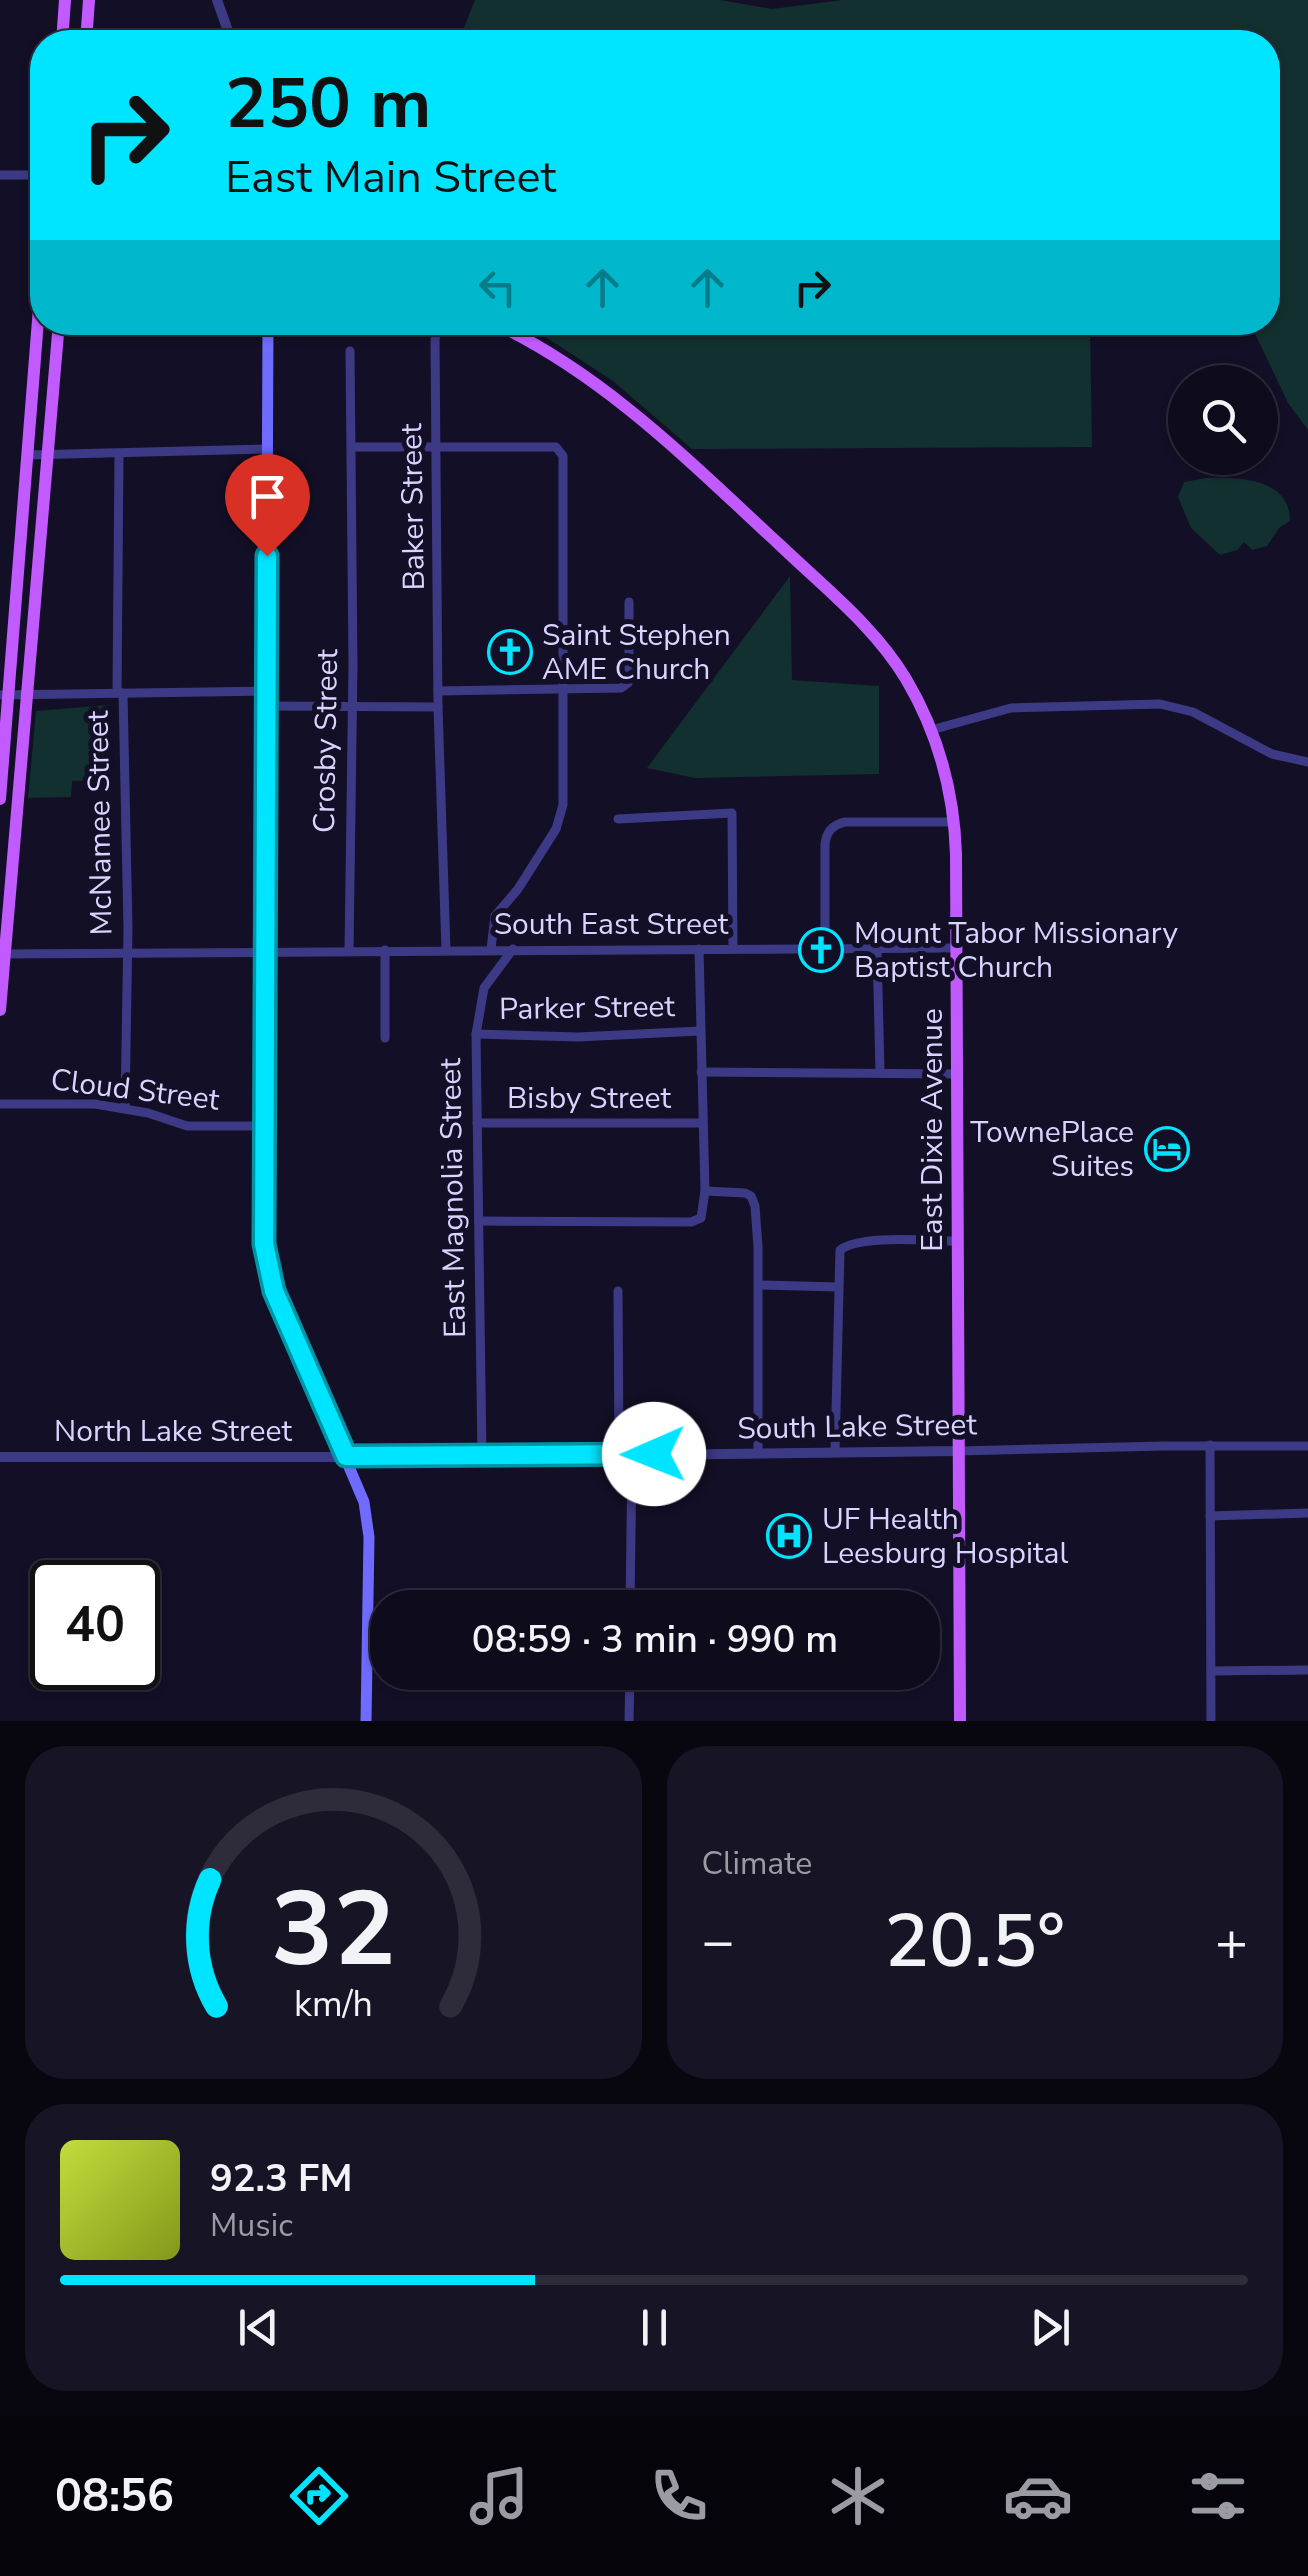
<!DOCTYPE html>
<html lang="en">
<head>
<meta charset="utf-8">
<style>
  :root { --surface:#0e0b1c; --page:#171425; --text:#f1f3f6; --muted:#9b9ba3; --line:#2e2b3b; --accent:#00e5ff }
  body { margin:0; font-family:"Nunito Sans",sans-serif; background:var(--page); color:var(--text); height:100vh; display:flex; flex-direction:column; font-size:38px; white-space:nowrap }
  * { box-sizing:border-box; margin:0 }
  p { font-size:32px; color:var(--muted) }
  .icon { flex:none; width:55px; height:55px; fill:none; stroke:currentColor; stroke-width:2; stroke-linecap:round; stroke-linejoin:round }
  .map { position:relative; height:1721px; overflow:hidden }
  .panel { display:flex; flex-direction:column; gap:25px; padding:25px; background:#08060f; flex:1 }
  .panel>* { flex:none }
  .hud { position:absolute; left:30px; top:30px; width:1250px; height:305px; border-radius:40px; box-shadow:0 2px 8px #0004,0 0 0 2px var(--line); background:#00e5ff; color:#111; overflow:hidden }
  .tools { position:absolute; left:1168px; top:365px; display:grid; gap:20px }
  .tools a { display:grid; place-items:center; width:110px; height:110px; border-radius:50%; background:var(--surface); box-shadow:0 2px 8px #0004,0 0 0 2px var(--line); font-size:50px }
  .speed { position:absolute; left:30px; top:1560px; display:flex; gap:20px; font-size:50px; font-weight:700; text-align:center }
  .speed>* { display:grid; place-content:center; width:130px; height:130px; border-radius:50%; background:var(--surface); box-shadow:0 2px 8px #0004,0 0 0 2px var(--line); line-height:1 }
  .speed .limit { border:5px solid #111; border-radius:15px; background:#fff; color:#111 }
  .pin { position:absolute; display:grid; place-items:center; width:85px; height:85px; color:#fff; margin:-102px -42px; border-radius:50% 50% 50% 0; rotate:-45deg; box-shadow:0 0 10px #0007 }
  .pin .icon { rotate:45deg }
  .me { position:absolute; width:110px; margin:-55px; rotate:269deg; stroke-linejoin:round; filter:drop-shadow(0 0 8px #0008) }
  .turn { display:flex; align-items:center; gap:35px; height:210px; padding:0 30px; font-size:45px }
  .turn .icon { width:130px; height:130px; stroke-width:2.5 }
  .turn b { display:block; font-size:70px; line-height:85px }
  .lanes { display:flex; align-items:center; height:95px; padding:0 30px; background:#0003; justify-content:center; gap:50px; direction:ltr }
  .lanes .off { opacity:.35 }
  .big { font-size:75px; font-weight:600; line-height:1.1 }
  .panel .tile { flex:1; display:flex; flex-direction:column; justify-content:center; gap:15px; min-width:0; padding:0 35px; border-radius:40px; background:var(--page) }
  .panel .dial { align-items:center; gap:0 }
  .dial svg { height:260px; overflow:visible; fill:none; stroke:var(--line); stroke-width:7; stroke-linecap:round; text-anchor:middle }
  .dial text { fill:var(--text); stroke:none }
  .song { display:flex; align-items:center; gap:30px }
  .cover { width:120px; height:120px; border-radius:15px; background:linear-gradient(135deg,hsl(70 70% 55%),hsl(70 70% 35%)) }
  .played { height:10px; border-radius:5px; background:linear-gradient(90deg,var(--accent) 40%,var(--line) 40%) }
  .keys { display:flex; justify-content:space-around; direction:ltr }
  .heat { display:flex; justify-content:space-between; align-items:center; font-size:55px; direction:ltr }
  .panel .tiles { flex:1; display:grid; gap:25px; grid-template-columns:1fr 1fr }
  .tile:last-child { grid-column:span 2 }
  .trip { position:absolute; left:370px; top:1590px; width:570px; height:100px; border-radius:40px; background:var(--surface); box-shadow:0 2px 8px #0004,0 0 0 2px var(--line); font-weight:600; line-height:100px; text-align:center }
  .dock { display:flex; height:160px; justify-content:space-around; align-items:center; background:#06040b; color:var(--muted) }
  .dock .icon { width:70px; height:70px }
  .dock .on { color:var(--accent) }
  .dock b { font-size:45px; color:var(--text) }
  .map>svg:first-child { display:block }
</style>
</head>
<body>
<div class="map">
<svg width="1308" height="1721" viewBox="0 0 1308 1721">
  <rect width="100%" height="100%" fill="#130f26"/>
  <g fill="#12302f">
    <polygon points="475,0 720,0 772,9 842,0 1308,0 1308,430 1288,403 1250,323 1268,322 1268,42 458,42"/>
    <polygon points="524,323 1090,323 1092,447 692,449 613,381"/>
    <path d="M 1206,478 C 1239,477 1290,478 1290,521 L 1280,527 L 1267,546 L 1252,550 L 1244,542 L 1237,550 L 1220,555 L 1191,528 L 1178,497 L 1184,482 Z"/>
    <polygon points="790,576 792,680 879,686 879,774 695,778 647,768"/>
    <polygon points="109,705 110,780 72,781 71,797 28,798 36,711"/>
  </g>
  <path fill="#0a1f44" d="M 866,1592 C 881,1594 907,1594 920,1600 L 921,1606 L 854,1607 L 858,1598 Z"/>
  <g fill="none" stroke-linecap="round" stroke-linejoin="round">
    <g stroke="#3d3a85" stroke-width="9">
      <polyline points="0,175 42,175"/>
      <polyline points="437,322 435,341 438,707 446,950"/>
      <polyline points="352,447 556,447 563,456 563,805 556,829 518,889 495,916 491,949"/>
      <polyline points="27,455 267,449"/>
      <polyline points="438,691 621,688 628,683 629,676 629,602"/>
      <polyline points="117,693 119,455"/>
      <polyline points="123,693 128,928 125,1108"/>
      <polyline points="0,695 266,691"/>
      <polyline points="266,706 438,707"/>
      <polyline points="931,730 1011,708 1160,704 1193,712 1272,754 1308,762"/>
      <polyline points="618,819 732,813 733,949"/>
      <path d="M 825,948 L 825,845 C 826,832 832,825 845,822 L 954,822"/>
      <polyline points="877,948 880,1072"/>
      <polyline points="349,951 353,665 350,351"/>
      <polyline points="0,954 956,948"/>
      <polyline points="476,1034 578,1037 700,1031"/>
      <polyline points="385,1038 385,950"/>
      <polyline points="701,1072 956,1074"/>
      <polyline points="0,1104 95,1104 148,1113 187,1126 265,1126"/>
      <polyline points="477,1123 702,1123"/>
      <polyline points="705,1191 745,1193 751,1196 755,1206 758,1247 758,1453"/>
      <polyline points="479,1221 691,1222 701,1218 705,1191 699,949"/>
      <polyline points="759,1285 838,1287"/>
      <polyline points="618,1291 619,1455"/>
      <polyline points="1210,1445 1211,1721"/>
      <polyline points="959,1451 1164,1446 1308,1446"/>
      <path d="M 835,1452 L 840,1250 C 860,1234 930,1241 957,1241"/>
      <polyline points="482,1457 476,1034 484,988 513,949"/>
      <polyline points="1210,1516 1308,1513"/>
      <polyline points="630,1608 632,1455"/>
      <polyline points="367,1617 388,1616"/>
      <polyline points="1211,1671 1308,1670"/>
      <polyline points="629,1721 630,1672"/>
    </g>
    <g stroke="#3d3a85" stroke-width="10">
      <polyline points="217,0 232,42"/>
      <polyline points="0,1457 482,1457 959,1451"/>
    </g>
    <polyline stroke="#6f6bff" stroke-width="11" points="268,322 264,1244 274,1291 364,1502 369,1537 366,1721"/>
    <g stroke="#c25bff" stroke-width="12">
      <polyline points="62,42 65,0"/>
      <polyline points="86,42 89,0"/>
      <path d="M 492,322 C 605,375 691,463 781,546 C 825,588 875,627 906,679 C 938,733 954,792 956,854 L 960,1721"/>
      <polyline points="0,799 42,270"/>
      <polyline points="0,1010 59,322"/>
    </g>
  </g>
  <g fill="none" stroke-linecap="round" stroke-linejoin="round">
    <g stroke="#0095a6" stroke-width="25">
      <polyline id="route" points="267,556 264,1244 274,1291 346,1456 654,1454"/>
    </g>
    <use href="#route" stroke="#00e5ff" stroke-width="18"/>
  </g>
  <defs>
    <g id="church-ring" transform="scale(2.25)"><circle r="9.5" fill="#130f26" stroke="#00e5ff" stroke-width="1.5"/><path d="M-1.2-6h2.4v3.5h3.3v2.4h-3.3V6h-2.4V-.1h-3.3v-2.4h3.3Z" fill="#00e5ff"/></g>
    <g id="hotel-ring" transform="scale(2.25)"><circle r="9.5" fill="#130f26" stroke="#00e5ff" stroke-width="1.5"/><path d="M-6-4.5h1.5V1H6V5H4.5V3h-9V5H-6ZM-4 0a1.8 1.8 0 1 1 3.6 0ZM.5 0V-2.5h3Q6-2.5 6 0Z" fill="#00e5ff"/></g>
    <g id="hospital-ring" transform="scale(2.25)"><circle r="9.5" fill="#130f26" stroke="#00e5ff" stroke-width="1.5"/><path d="M-5-5h3v3.5h4V-5h3V5h-3V1.5h-4V5h-3Z" fill="#00e5ff"/></g>
  </defs>
  <g fill-rule="evenodd">
    <use href="#church-ring" x="510" y="652"/>
    <use href="#church-ring" x="821" y="950"/>
    <use href="#hotel-ring" x="1167" y="1149"/>
    <use href="#hospital-ring" x="789" y="1536"/>
  </g>
  <g text-anchor="middle" dominant-baseline="central" stroke-width="10" stroke-linejoin="round" paint-order="stroke">
    <g font-size="30" fill="#d9d4ff" stroke="#130f26">
      <text transform="translate(413 507) rotate(-91)">Baker Street</text>
      <text transform="translate(326 741) rotate(-89)">Crosby Street</text>
      <text transform="translate(100 823) rotate(-91)">McNamee Street</text>
      <text x="611" y="924">South East Street</text>
      <text transform="translate(587 1008) rotate(-1)">Parker Street</text>
      <text transform="translate(135 1090) rotate(7)">Cloud Street</text>
      <text x="589" y="1098">Bisby Street</text>
      <text transform="translate(932 1130) rotate(-90)">East Dixie Avenue</text>
      <text transform="translate(453 1198) rotate(-91)">East Magnolia Street</text>
      <text transform="translate(857 1427) rotate(-1)">South Lake Street</text>
      <text x="173" y="1431">North Lake Street</text>
    </g>
    <g font-size="30" fill="#d9d4ff" stroke="#130f26" text-anchor="start">
      <text x="542" y="635">Saint Stephen<tspan x="542" dy="34">AME Church</tspan></text>
      <text x="854" y="933">Mount Tabor Missionary<tspan x="854" dy="34">Baptist Church</tspan></text>
      <text x="1134" y="1132" text-anchor="end">TownePlace<tspan x="1134" dy="34">Suites</tspan></text>
      <text x="822" y="1519">UF Health<tspan x="822" dy="34">Leesburg Hospital</tspan></text>
    </g>
  </g>
</svg>
<div class="tools">
<a><svg class="icon" aria-label="search" viewBox="0 0 24 24"><circle cx="10" cy="10" r="6"/><path d="M15 15l6 6"/></svg></a>
</div>
<div class="speed"><div class="limit">40</div></div>
<div class="pin" style="left:267px;top:556px;background:#d93025"><svg class="icon" aria-label="arrive" viewBox="0 0 24 24"><path d="M6 21V4h12l-3 4 3 4H6"/></svg></div>
<svg class="me" style="left:654px;top:1454px" viewBox="-20 -20 40 40"><circle r="19" fill="#fff"/><path d="M0-13L10 11 0 6-10 11z" fill="#00e5ff"/></svg>
<div class="trip">08:59 · 3 min · 990 m</div>
<div class="hud">
<div class="turn"><svg class="icon" aria-label="right" viewBox="0 0 24 24"><path d="M7 20v-9h11M14 6l5 5-5 5"/></svg><div><b>250 m</b>East Main Street</div></div>
<div class="lanes"><svg class="icon off" aria-label="left" viewBox="0 0 24 24"><path d="M17 20v-9H6M10 6l-5 5 5 5"/></svg><svg class="icon off" aria-label="ahead" viewBox="0 0 24 24"><path d="M12 20V5M6 11l6-6 6 6"/></svg><svg class="icon off" aria-label="ahead" viewBox="0 0 24 24"><path d="M12 20V5M6 11l6-6 6 6"/></svg><svg class="icon" aria-label="right" viewBox="0 0 24 24"><path d="M7 20v-9h11M14 6l5 5-5 5"/></svg></div>
</div>
</div>
<section class="panel">
<div class="tiles">
<div class="tile dial"><svg viewBox="0 0 100 80">
<path d="M14 69A42 42 0 1 1 86 69"/>
<path d="M14 69A42 42 0 0 1 12 30" stroke="#00e5ff"/>
<text x="50" y="56" font-size="32" font-weight="700">32</text>
<text x="50" y="72" font-size="11">km/h</text>
</svg></div>
<div class="tile"><p>Climate</p>
<div class="heat"><a>−</a><b class="big">20.5°</b><a>+</a></div>
</div>
<div class="tile">
<div class="song"><i class="cover"></i><div><b>92.3 FM</b><p>Music</p></div></div>
<div class="played"></div>
<div class="keys"><svg class="icon" aria-label="previous" viewBox="0 0 24 24"><path d="M18 5L8 12l10 7zM5 5v14"/></svg><svg class="icon" aria-label="pause" viewBox="0 0 24 24"><path d="M8 5v14M16 5v14"/></svg><svg class="icon" aria-label="next" viewBox="0 0 24 24"><path d="M6 5l10 7-10 7zM19 5v14"/></svg></div>
</div>
</div>
</section>
<nav class="dock">
<b>08:56</b>
<svg class="icon on" aria-label="directions" viewBox="0 0 24 24"><path d="M12 3l9 9-9 9-9-9zM9 14v-3h6M13 9l2 2-2 2"/></svg>
<svg class="icon" aria-label="music" viewBox="0 0 24 24"><path d="M9 18V5l10-2v13"/><circle cx="6" cy="18" r="3"/><circle cx="16" cy="16" r="3"/></svg>
<svg class="icon" aria-label="phone" viewBox="0 0 24 24"><path d="M5 4h4l2 5-3 2q2 4 5 5l2-3 5 2v4C11 20 4 13 5 4z"/></svg>
<svg class="icon" aria-label="climate" viewBox="0 0 24 24"><path d="M12 3v18M4 7l16 10M4 17L20 7"/></svg>
<svg class="icon" aria-label="car" viewBox="0 0 24 24"><path d="M5 17H2v-5l4-1 3-4h7l3 4 3 1v5h-3M9 17h6M6 11h13"/><circle cx="7" cy="17" r="2"/><circle cx="17" cy="17" r="2"/></svg>
<svg class="icon" aria-label="filters" viewBox="0 0 24 24"><path d="M4 7h16M4 17h16"/><circle cx="9" cy="7" r="2"/><circle cx="15" cy="17" r="2"/></svg>
</nav>
</body>
</html>
